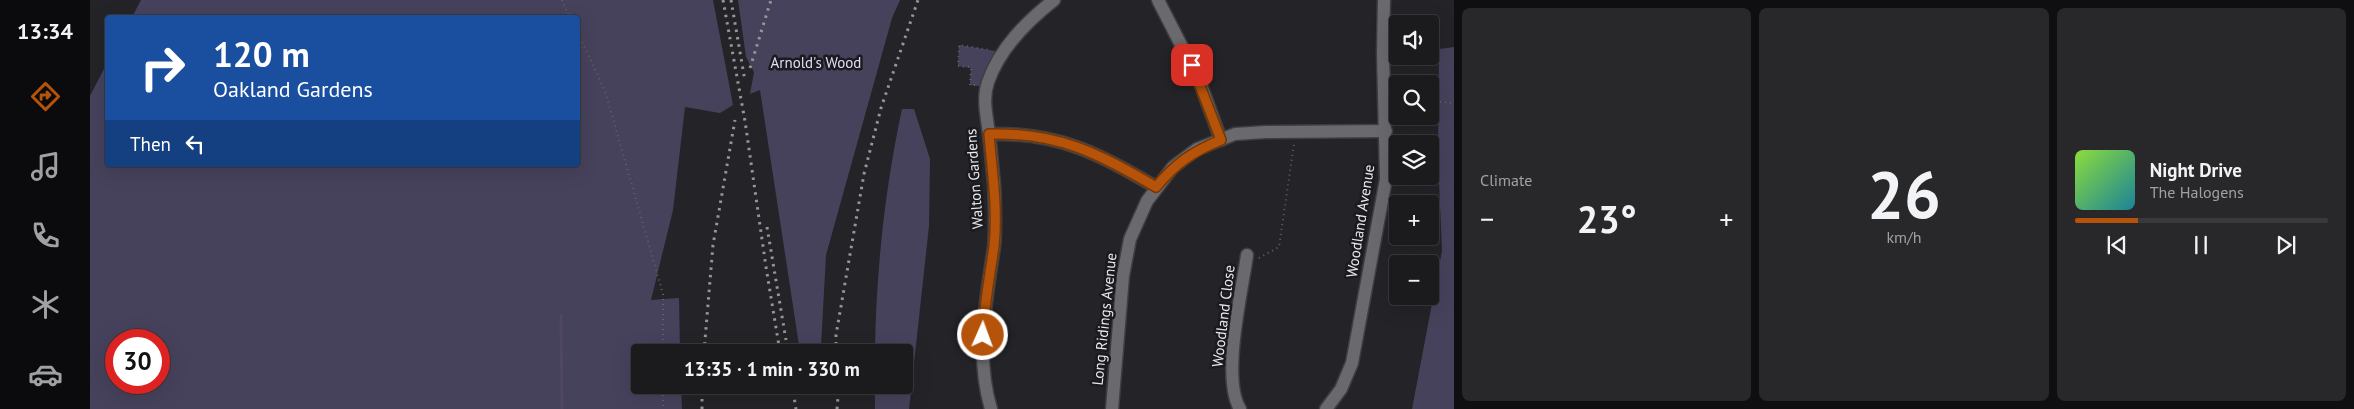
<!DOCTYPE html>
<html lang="en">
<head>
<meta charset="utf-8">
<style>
  :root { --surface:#1b1a1d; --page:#28272a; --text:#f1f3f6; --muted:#a0a1a4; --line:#39383b; --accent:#b45309 }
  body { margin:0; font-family:"PT Sans",sans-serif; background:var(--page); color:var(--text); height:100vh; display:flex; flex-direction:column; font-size:19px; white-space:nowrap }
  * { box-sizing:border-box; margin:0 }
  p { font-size:16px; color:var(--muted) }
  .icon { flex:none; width:28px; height:28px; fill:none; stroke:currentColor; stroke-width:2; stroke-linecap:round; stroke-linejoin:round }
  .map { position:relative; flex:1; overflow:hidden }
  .panel { display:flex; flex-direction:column; gap:8px; padding:8px; background:#0f0e10; width:900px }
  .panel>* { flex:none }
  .hud { position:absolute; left:15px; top:15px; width:475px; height:152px; border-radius:5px; box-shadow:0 5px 20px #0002,0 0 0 1px var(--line); background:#1a4fa0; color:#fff; overflow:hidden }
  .fabs { position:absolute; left:1299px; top:15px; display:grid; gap:10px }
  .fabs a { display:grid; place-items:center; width:50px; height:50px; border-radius:5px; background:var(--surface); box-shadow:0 5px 20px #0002,0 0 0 1px var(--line); font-size:25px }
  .speed { position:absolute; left:15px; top:329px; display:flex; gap:10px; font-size:25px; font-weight:700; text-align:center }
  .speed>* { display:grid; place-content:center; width:65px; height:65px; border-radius:50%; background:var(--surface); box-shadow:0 5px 20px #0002,0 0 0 1px var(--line); line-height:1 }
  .speed .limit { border:8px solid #d22; background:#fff; color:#111 }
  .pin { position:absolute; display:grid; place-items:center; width:42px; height:42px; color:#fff; margin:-21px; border-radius:10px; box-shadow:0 2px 8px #0006 }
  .me { position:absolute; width:55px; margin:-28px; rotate:2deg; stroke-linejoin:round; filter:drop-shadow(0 0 4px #0008) }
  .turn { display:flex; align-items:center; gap:18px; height:105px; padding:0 25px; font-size:22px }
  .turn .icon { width:65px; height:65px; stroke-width:2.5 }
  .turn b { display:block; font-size:35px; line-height:42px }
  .then { display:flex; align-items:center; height:48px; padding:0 25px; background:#0003; gap:10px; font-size:19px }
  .big { font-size:38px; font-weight:600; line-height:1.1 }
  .panel .tile { flex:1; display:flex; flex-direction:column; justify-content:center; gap:8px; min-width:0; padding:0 18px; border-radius:8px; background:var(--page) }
  .panel .dial { align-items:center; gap:0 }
  .dial b { font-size:65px; line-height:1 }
  .song { display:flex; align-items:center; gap:15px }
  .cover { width:60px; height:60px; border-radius:8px; background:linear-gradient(135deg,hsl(90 70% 55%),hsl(190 70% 35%)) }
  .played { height:5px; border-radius:2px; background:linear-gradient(90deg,var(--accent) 25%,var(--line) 25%) }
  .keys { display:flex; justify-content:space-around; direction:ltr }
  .heat { display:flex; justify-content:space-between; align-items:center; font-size:28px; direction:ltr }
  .panel .tiles { flex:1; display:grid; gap:8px; grid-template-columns:repeat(3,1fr) }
  .trip { position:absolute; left:541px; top:344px; width:282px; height:50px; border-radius:5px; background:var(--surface); box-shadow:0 5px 20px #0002,0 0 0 1px var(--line); font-weight:600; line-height:50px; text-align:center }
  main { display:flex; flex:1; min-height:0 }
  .tab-bar { display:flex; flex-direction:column; width:90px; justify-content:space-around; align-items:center; background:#0b0a0c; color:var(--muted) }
  .tab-bar .icon { width:35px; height:35px }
  .tab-bar .current { color:var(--accent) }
  .tab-bar b { font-size:22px; color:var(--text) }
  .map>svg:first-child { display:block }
</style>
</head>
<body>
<main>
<nav class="tab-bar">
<b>13:34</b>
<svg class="icon current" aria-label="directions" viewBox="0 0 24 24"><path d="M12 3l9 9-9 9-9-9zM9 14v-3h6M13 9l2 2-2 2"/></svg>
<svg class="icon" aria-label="music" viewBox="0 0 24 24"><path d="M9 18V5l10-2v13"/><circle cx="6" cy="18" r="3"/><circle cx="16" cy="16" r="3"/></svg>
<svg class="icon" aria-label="phone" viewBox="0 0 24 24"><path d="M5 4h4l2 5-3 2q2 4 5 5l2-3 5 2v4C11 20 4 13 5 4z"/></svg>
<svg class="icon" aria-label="climate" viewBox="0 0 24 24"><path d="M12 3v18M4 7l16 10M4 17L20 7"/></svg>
<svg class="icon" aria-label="car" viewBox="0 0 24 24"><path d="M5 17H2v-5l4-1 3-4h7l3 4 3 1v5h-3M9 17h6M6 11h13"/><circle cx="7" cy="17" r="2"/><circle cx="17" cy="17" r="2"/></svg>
</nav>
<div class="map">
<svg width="1364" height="409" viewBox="0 0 1364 409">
  <rect width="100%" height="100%" fill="#242327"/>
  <g fill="#47425c" fill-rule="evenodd">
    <path d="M 51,0 L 623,0 L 643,105 L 630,113 L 595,107 L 583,210 L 561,300 L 589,298 L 590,352 L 550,352 L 550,385 L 591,385 L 592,409 L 0,409 L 0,96 L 17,63 L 18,165 L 488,165 L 488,18 L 42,17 ZM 26,340 L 69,340 L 69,382 L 26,382 Z"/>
    <polygon points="648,0 810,0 802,18 736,255 731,346 709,345 670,90 660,94 664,72 656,57"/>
    <polygon points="869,45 905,51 912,54 897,87 880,85 881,68 868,66"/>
    <polygon points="1364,47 1364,409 1322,409 1352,251 1348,159 1349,49"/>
    <path d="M 812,109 L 824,109 L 840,159 L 839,226 L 819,409 L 785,409 L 785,385 L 815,385 L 815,352 L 785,352 C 786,271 795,188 812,109 Z"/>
  </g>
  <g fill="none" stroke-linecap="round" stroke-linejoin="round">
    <polyline stroke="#504761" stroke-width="3" points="471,316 472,409"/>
    <g stroke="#3e3d40" stroke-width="15">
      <g id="minor">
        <polyline points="1068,0 1109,80 1131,140"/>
        <path d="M 899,134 C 969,132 1007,153 1066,187"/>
        <path d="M 901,409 C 885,356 896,300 904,247 C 906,226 905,204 904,183 C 902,167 901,150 899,134 C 897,116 892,100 898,82 C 910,48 936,22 964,0"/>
        <polyline points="1022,409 1033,276 1040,239 1057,201 1083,167 1107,149 1145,134 1176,132 1296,131"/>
        <path d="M 1150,409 C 1131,378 1152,292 1157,255"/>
        <polyline points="1236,409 1251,389 1262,363 1296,179 1293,53 1294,0"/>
      </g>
    </g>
    <g stroke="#626165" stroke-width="2" stroke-dasharray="1 4" stroke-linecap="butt">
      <polyline points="472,0 480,18"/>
      <polyline points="488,33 515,91 573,294 573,352"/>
      <polyline points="885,85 880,85 881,67 868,66 869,45 900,50"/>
      <polyline points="1340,101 1364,103"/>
      <polyline points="1169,258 1189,247 1204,144"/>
      <polyline points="573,385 573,409"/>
    </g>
    <use href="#minor" stroke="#6a696e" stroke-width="12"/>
    <g stroke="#969599" stroke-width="3" stroke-dasharray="2.5 5" stroke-linecap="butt">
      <polyline points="633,0 655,121 676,267 690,352"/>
      <polyline points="641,0 655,81"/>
      <polyline points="660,68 681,0"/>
      <polyline points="677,227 696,340"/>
      <polyline points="614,352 623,245 645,120"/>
      <polyline points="746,352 746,335 774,174 791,108 828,0"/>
      <polyline points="702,385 706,409"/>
      <polyline points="612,409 612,385"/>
      <polyline points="747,409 749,385"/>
    </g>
  </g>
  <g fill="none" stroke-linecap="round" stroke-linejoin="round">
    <g stroke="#753606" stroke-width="12">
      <path id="route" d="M 893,335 C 894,304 900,276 904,246 C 908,209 902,171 899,134 C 968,132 1008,153 1066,187 C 1086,163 1102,152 1131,140 L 1102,65"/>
    </g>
    <use href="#route" stroke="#b45309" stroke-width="9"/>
  </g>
  <g text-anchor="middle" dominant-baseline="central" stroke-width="5" stroke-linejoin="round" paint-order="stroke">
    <g font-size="15" fill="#e1dcf9" stroke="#1b1a1e">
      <text x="726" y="62">Arnold's Wood</text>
    </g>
    <g font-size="15" fill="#eae9ec" stroke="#1b1a1e">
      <text transform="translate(884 179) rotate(-94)">Walton Gardens</text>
      <text transform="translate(1270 221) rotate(-81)">Woodland Avenue</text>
      <text transform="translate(1133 316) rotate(-83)">Woodland Close</text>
      <text transform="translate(1014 319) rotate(-84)">Long Ridings Avenue</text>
    </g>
  </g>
</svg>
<div class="fabs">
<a><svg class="icon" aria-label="sound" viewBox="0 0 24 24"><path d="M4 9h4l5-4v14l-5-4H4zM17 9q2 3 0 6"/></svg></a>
<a><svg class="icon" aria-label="search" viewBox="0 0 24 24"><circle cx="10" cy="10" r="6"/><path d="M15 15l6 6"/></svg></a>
<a><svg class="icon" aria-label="layers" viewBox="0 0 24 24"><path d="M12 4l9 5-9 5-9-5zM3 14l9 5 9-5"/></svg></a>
<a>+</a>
<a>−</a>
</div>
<div class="speed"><div class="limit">30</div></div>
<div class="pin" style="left:1102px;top:65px;background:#d93025"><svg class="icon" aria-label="arrive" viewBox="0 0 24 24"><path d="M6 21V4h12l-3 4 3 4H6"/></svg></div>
<svg class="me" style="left:893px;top:335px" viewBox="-20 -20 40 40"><circle r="17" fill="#b45309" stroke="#fff" stroke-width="3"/><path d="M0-11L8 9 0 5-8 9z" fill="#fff"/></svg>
<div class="trip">13:35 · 1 min · 330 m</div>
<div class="hud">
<div class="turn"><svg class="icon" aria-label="right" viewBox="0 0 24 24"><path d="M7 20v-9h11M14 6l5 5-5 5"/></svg><div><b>120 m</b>Oakland Gardens</div></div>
<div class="then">Then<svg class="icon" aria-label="left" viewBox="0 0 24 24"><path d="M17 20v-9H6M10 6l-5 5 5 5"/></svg></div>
</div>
</div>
<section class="panel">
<div class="tiles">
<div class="tile"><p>Climate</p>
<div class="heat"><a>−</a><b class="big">23°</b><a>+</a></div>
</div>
<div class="tile dial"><b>26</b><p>km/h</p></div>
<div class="tile">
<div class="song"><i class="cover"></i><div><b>Night Drive</b><p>The Halogens</p></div></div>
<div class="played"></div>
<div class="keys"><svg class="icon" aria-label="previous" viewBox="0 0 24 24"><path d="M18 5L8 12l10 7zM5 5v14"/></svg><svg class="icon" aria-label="pause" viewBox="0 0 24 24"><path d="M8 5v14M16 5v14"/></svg><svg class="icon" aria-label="next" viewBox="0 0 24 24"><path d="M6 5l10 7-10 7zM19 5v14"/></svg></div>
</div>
</div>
</section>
</main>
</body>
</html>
